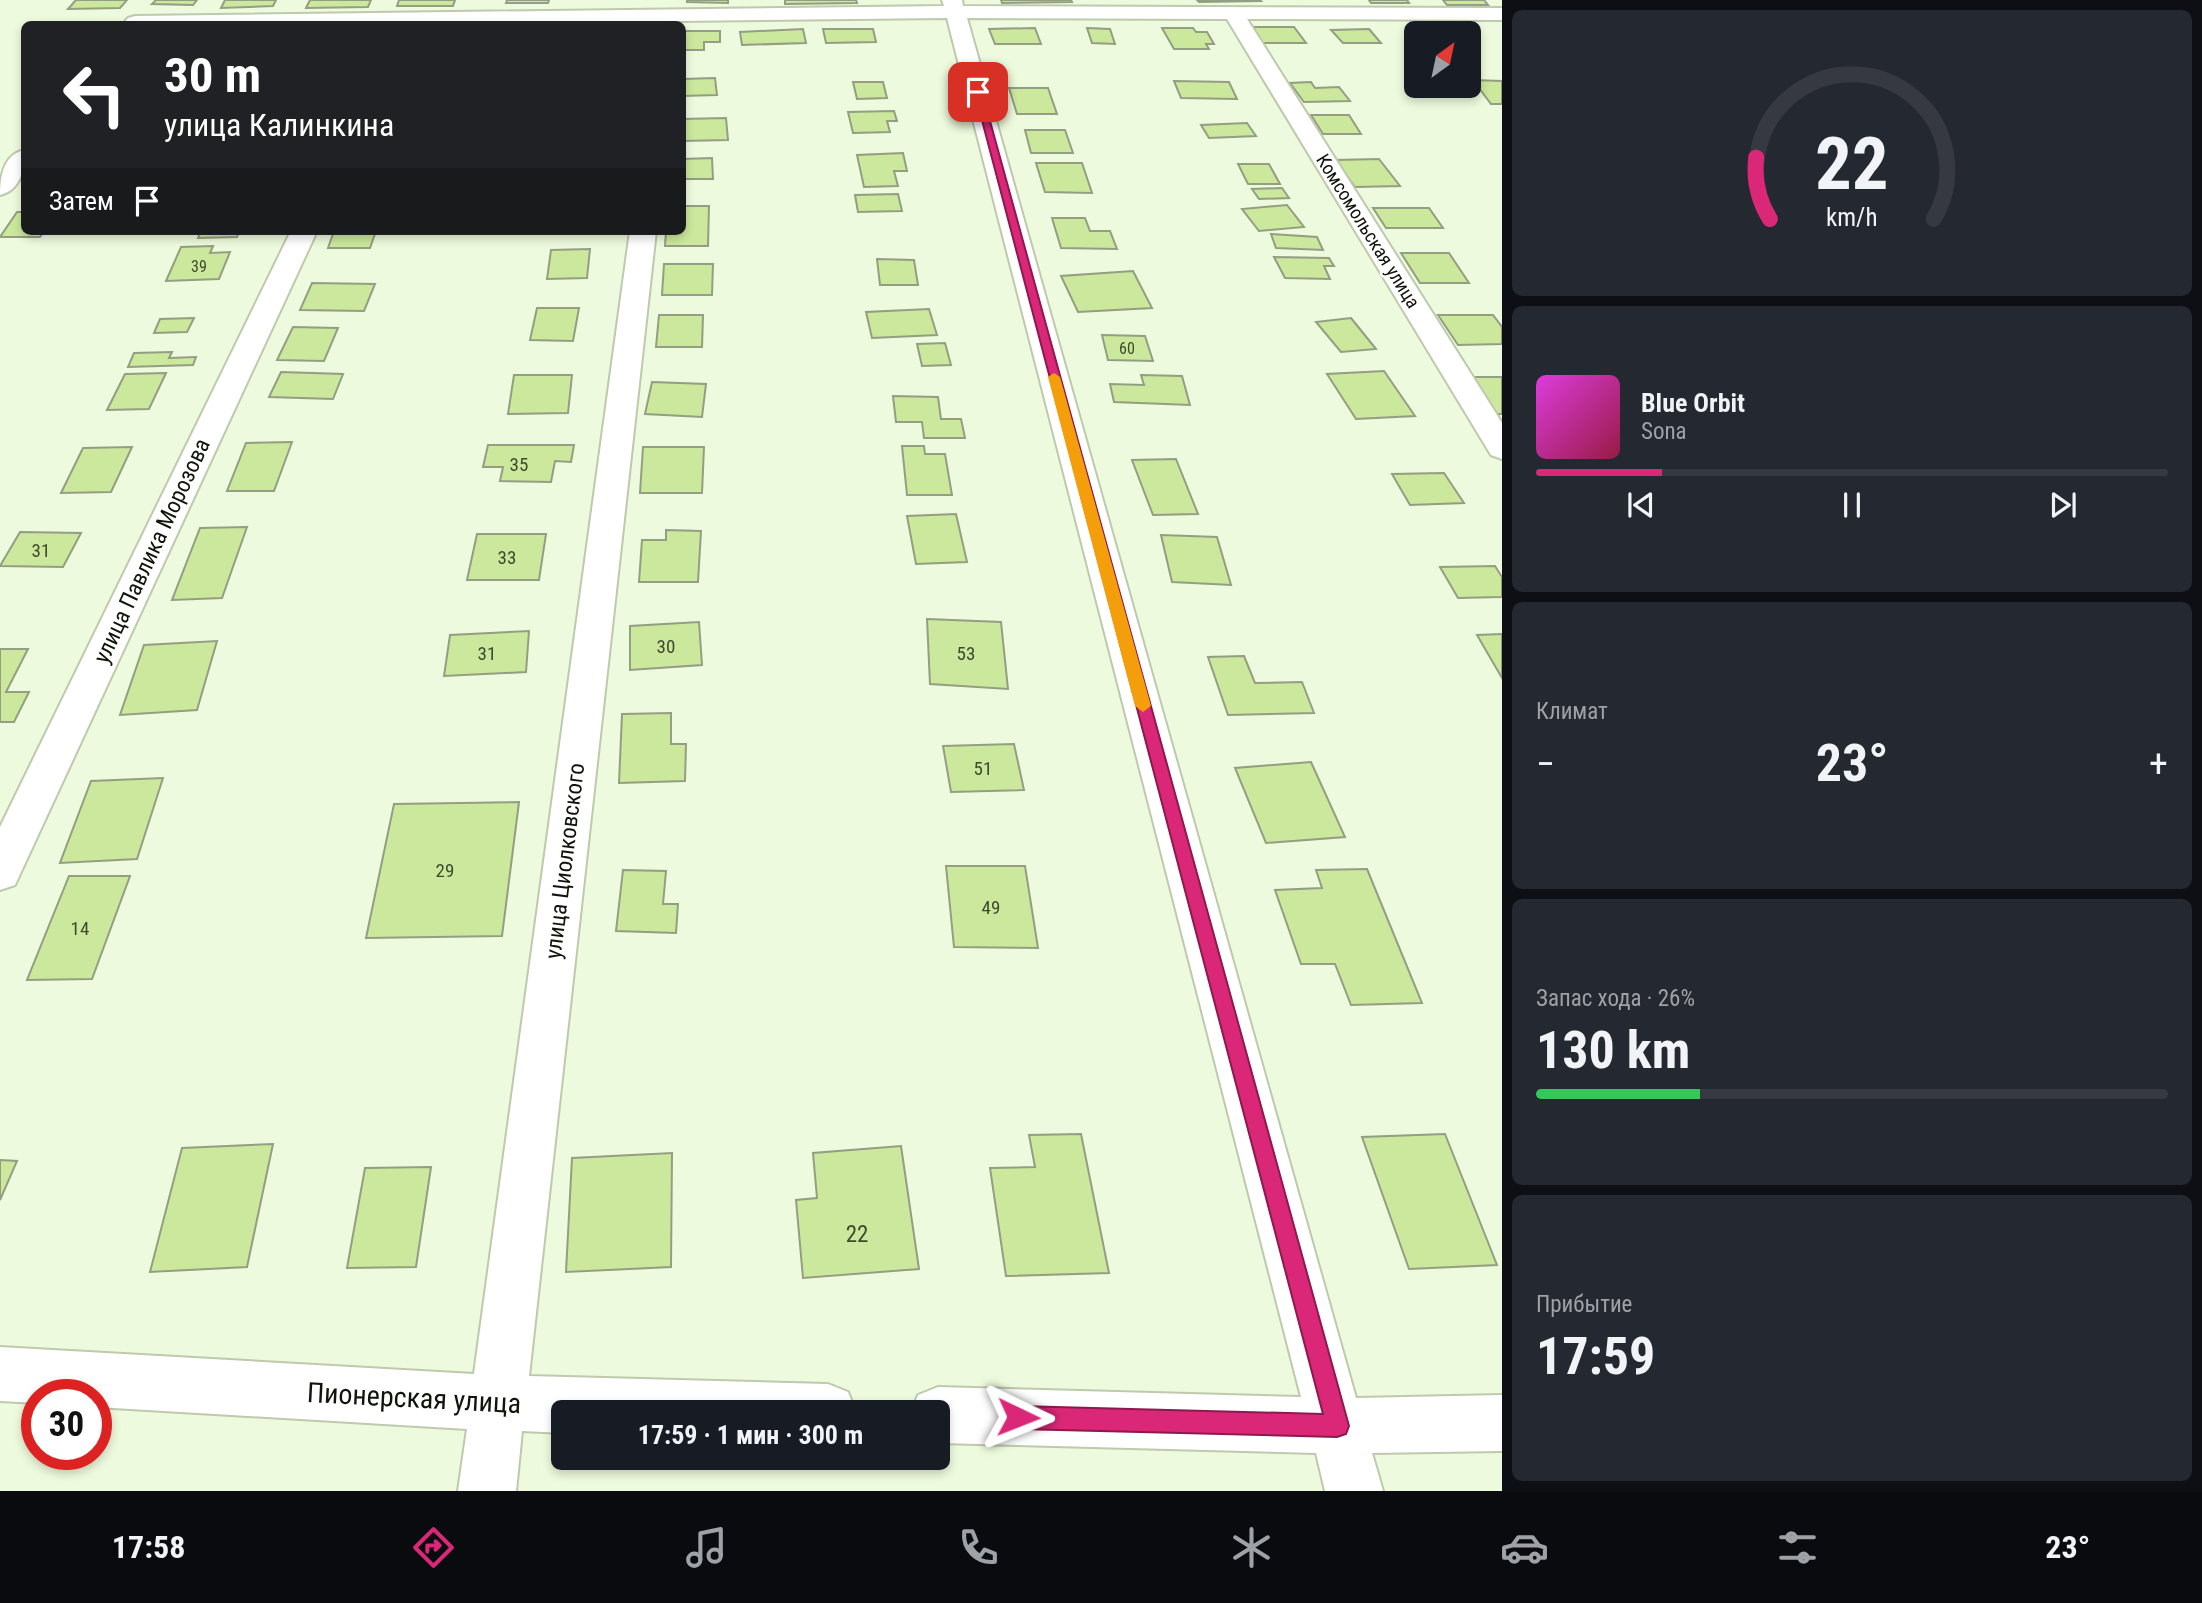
<!DOCTYPE html>
<html lang="ru">
<head>
<meta charset="utf-8">
<style>
  :root { --surface:#171b24; --page:#242831; --text:#f1f3f6; --muted:#9ea1a6; --line:#363941; --accent:#db2777 }
  body { margin:0; font-family:"Roboto Condensed",sans-serif; background:var(--page); color:var(--text); height:100vh; display:flex; flex-direction:column; font-size:26px; white-space:nowrap }
  * { box-sizing:border-box; margin:0 }
  p { font-size:23px; color:var(--muted) }
  .icon { flex:none; width:38px; height:38px; fill:none; stroke:currentColor; stroke-width:2; stroke-linecap:round; stroke-linejoin:round }
  .map { position:relative; flex:1; overflow:hidden }
  .drawer { display:flex; flex-direction:column; gap:10px; padding:10px; background:#0d0f14; width:700px }
  .drawer>* { flex:none }
  .guide { position:absolute; left:21px; top:21px; width:665px; height:214px; border-radius:10px; box-shadow:0 4px 10px #0003; background:#202124; color:#fff; overflow:hidden }
  .needle { width:46px; rotate:33deg }
  .buttons { position:absolute; left:1404px; top:21px; display:grid; gap:14px }
  .buttons a { display:grid; place-items:center; width:77px; height:77px; border-radius:10px; background:var(--surface); box-shadow:0 4px 10px #0003; font-size:35px }
  .speed { position:absolute; left:21px; top:1379px; display:flex; gap:14px; font-size:35px; font-weight:700; text-align:center }
  .speed>* { display:grid; place-content:center; width:91px; height:91px; border-radius:50%; background:var(--surface); box-shadow:0 4px 10px #0003; line-height:1 }
  .speed .limit { border:10px solid #d22; background:#fff; color:#111 }
  .pin { position:absolute; display:grid; place-items:center; width:60px; height:60px; color:#fff; margin:-30px; border-radius:14px; box-shadow:0 4px 10px #0006 }
  .me { position:absolute; width:77px; margin:-38px; rotate:92deg; stroke-linejoin:round; filter:drop-shadow(0 0 5px #0008) }
  .turn { display:flex; align-items:center; gap:24px; height:147px; padding:0 28px; font-size:32px }
  .turn .icon { width:91px; height:91px; stroke-width:2.5 }
  .turn b { display:block; font-size:49px; line-height:60px }
  .then { display:flex; align-items:center; height:66px; padding:0 28px; background:#0003; gap:14px; font-size:26px }
  .big { font-size:52px; font-weight:700; line-height:1.1 }
  .drawer .card { flex:1; display:flex; flex-direction:column; justify-content:center; gap:10px; min-width:0; padding:0 24px; border-radius:10px; background:var(--page) }
  .drawer .dial { align-items:center; gap:0 }
  .dial svg { height:182px; overflow:visible; fill:none; stroke:var(--line); stroke-width:7; stroke-linecap:round; text-anchor:middle }
  .dial text { fill:var(--text); stroke:none }
  .song { display:flex; align-items:center; gap:21px }
  .cover { width:84px; height:84px; border-radius:10px; background:linear-gradient(135deg,hsl(300 70% 55%),hsl(340 70% 35%)) }
  .played { height:7px; border-radius:4px; background:linear-gradient(90deg,var(--accent) 20%,var(--line) 20%) }
  .keys { display:flex; justify-content:space-around; direction:ltr }
  .heat { display:flex; justify-content:space-between; align-items:center; font-size:38px; direction:ltr }
  .charge { height:10px; border-radius:5px; background:linear-gradient(90deg,#34c759 26%,var(--line) 0) }
  .trip { position:absolute; left:551px; top:1400px; width:399px; height:70px; border-radius:10px; background:var(--surface); box-shadow:0 4px 10px #0003; font-weight:700; line-height:70px; text-align:center }
  .tab-bar { display:flex; height:112px; justify-content:space-around; align-items:center; background:#090b0e; color:var(--muted) }
  .tab-bar .icon { width:49px; height:49px }
  .tab-bar .current { color:var(--accent) }
  .tab-bar b { font-size:32px; color:var(--text) }
  main { display:flex; flex:1; min-height:0 }
  .map>svg:first-child { display:block }
</style>
</head>
<body>
<main>
<div class="map">
<svg width="1502" height="1491" viewBox="0 0 1502 1491">
  <rect width="100%" height="100%" fill="#eefadd"/>
  <g fill="#cce89c" stroke="#939e83" stroke-width="2">
    <polygon points="76,0 127,0 120,8 68,9"/>
    <polygon points="156,0 197,0 193,5 152,4"/>
    <polygon points="225,0 276,0 273,6 221,8"/>
    <polygon points="310,0 371,0 368,7 306,8"/>
    <polygon points="399,0 455,0 453,6 397,6"/>
    <polygon points="507,0 549,0 548,3 506,3"/>
    <polygon points="687,0 728,0 728,3 687,2"/>
    <polygon points="785,0 856,0 857,3 785,4"/>
    <polygon points="1001,0 1071,0 1072,2 1002,3"/>
    <polygon points="1197,0 1260,0 1261,1 1199,2"/>
    <polygon points="1369,0 1407,0 1409,3 1371,3"/>
    <polygon points="1443,0 1484,0 1488,5 1447,5"/>
    <polygon points="1251,27 1294,27 1306,43 1262,43"/>
    <polygon points="1035,28 1041,44 995,44 989,29"/>
    <polygon points="1087,28 1110,29 1115,44 1092,43"/>
    <polygon points="1162,28 1193,28 1196,32 1207,32 1214,44 1206,44 1209,49 1174,49"/>
    <polygon points="1414,28 1452,28 1457,33 1419,33"/>
    <polygon points="803,29 806,43 742,45 740,32"/>
    <polygon points="823,29 873,29 876,42 826,43"/>
    <polygon points="1369,29 1381,43 1343,43 1331,30"/>
    <polygon points="684,31 720,31 720,42 704,42 704,50 684,50"/>
    <polygon points="715,78 717,95 682,96 682,79"/>
    <polygon points="1473,80 1502,81 1502,104 1491,104"/>
    <polygon points="1174,81 1229,82 1237,99 1181,98"/>
    <polygon points="853,82 883,82 887,98 857,99"/>
    <polygon points="1311,82 1315,88 1339,87 1350,101 1304,102 1290,83"/>
    <polygon points="1009,88 1048,88 1057,114 1017,114"/>
    <polygon points="894,111 897,121 887,121 890,132 853,133 848,112"/>
    <polygon points="1311,115 1349,115 1361,134 1323,134"/>
    <polygon points="726,118 728,140 682,141 682,119"/>
    <polygon points="1247,123 1256,136 1209,138 1201,125"/>
    <polygon points="1025,130 1065,130 1073,153 1031,153"/>
    <polygon points="903,153 907,171 894,171 898,186 864,187 857,155"/>
    <polygon points="712,158 713,179 682,179 682,159"/>
    <polygon points="1379,159 1400,186 1355,187 1335,160"/>
    <polygon points="1036,163 1082,163 1092,193 1045,192"/>
    <polygon points="1238,164 1269,164 1280,184 1248,184"/>
    <polygon points="1282,188 1289,198 1259,199 1252,189"/>
    <polygon points="898,194 902,211 858,212 855,195"/>
    <polygon points="1287,205 1304,227 1259,231 1242,209"/>
    <polygon points="682,206 709,206 708,246 665,246 666,231 682,231"/>
    <polygon points="1373,208 1429,208 1443,228 1386,228"/>
    <polygon points="17,212 24,212 24,231 44,231 40,237 0,237"/>
    <polygon points="1052,218 1085,218 1090,231 1110,231 1117,249 1061,248"/>
    <polygon points="201,231 239,231 237,237 198,238"/>
    <polygon points="334,231 376,231 370,248 328,248"/>
    <polygon points="1271,234 1317,237 1323,250 1276,248"/>
    <polygon points="213,246 210,253 230,252 219,279 166,281 181,247"/>
    <polygon points="590,249 587,278 547,279 551,250"/>
    <polygon points="1401,253 1449,253 1469,283 1420,283"/>
    <polygon points="1274,257 1329,258 1334,266 1324,266 1330,279 1285,278"/>
    <polygon points="877,259 914,260 918,285 880,285"/>
    <polygon points="664,264 713,264 712,295 662,295"/>
    <polygon points="1133,271 1152,308 1078,312 1061,276"/>
    <polygon points="312,283 375,284 364,311 300,310"/>
    <polygon points="537,308 579,308 573,341 530,340"/>
    <polygon points="929,309 937,335 872,338 866,312"/>
    <polygon points="659,315 703,315 702,347 656,347"/>
    <polygon points="1438,315 1493,315 1502,327 1502,344 1458,345"/>
    <polygon points="194,318 187,332 154,333 160,319"/>
    <polygon points="1351,318 1376,349 1341,352 1316,322"/>
    <polygon points="293,327 338,328 324,361 277,360"/>
    <polygon points="1102,335 1145,336 1153,361 1108,360"/>
    <polygon points="945,343 951,365 922,366 917,344"/>
    <polygon points="172,352 169,358 196,357 193,365 128,367 134,353"/>
    <polygon points="1384,371 1415,416 1356,419 1327,374"/>
    <polygon points="281,372 343,374 333,399 269,397"/>
    <polygon points="166,373 149,409 107,410 125,374"/>
    <polygon points="514,375 572,375 568,413 508,414"/>
    <polygon points="1141,375 1182,376 1190,405 1114,402 1110,384 1144,385"/>
    <polygon points="1473,377 1502,377 1502,414 1496,414"/>
    <polygon points="652,382 706,384 702,417 645,414"/>
    <polygon points="893,396 938,397 941,419 961,419 965,438 924,438 922,422 896,422"/>
    <polygon points="292,442 274,491 227,491 246,443"/>
    <polygon points="488,445 574,445 571,462 555,461 551,482 500,481 503,467 483,467"/>
    <polygon points="902,446 924,446 925,454 945,454 952,495 907,495"/>
    <polygon points="132,447 111,492 61,493 83,448"/>
    <polygon points="643,447 704,447 702,493 640,493"/>
    <polygon points="1176,459 1198,514 1153,515 1132,460"/>
    <polygon points="1444,473 1464,503 1410,505 1392,474"/>
    <polygon points="956,514 967,562 916,564 907,516"/>
    <polygon points="247,527 222,598 172,600 200,528"/>
    <polygon points="666,530 701,531 698,582 639,582 642,540 666,540"/>
    <polygon points="20,532 81,533 63,567 0,566"/>
    <polygon points="477,534 546,534 539,580 467,580"/>
    <polygon points="1161,535 1217,537 1231,585 1172,582"/>
    <polygon points="1495,566 1502,577 1502,597 1458,598 1440,567"/>
    <polygon points="927,619 1001,622 1008,689 930,684"/>
    <polygon points="699,622 702,665 630,670 630,626"/>
    <polygon points="529,631 526,672 444,676 450,635"/>
    <polygon points="1502,634 1502,678 1477,635"/>
    <polygon points="217,641 197,710 120,715 144,645"/>
    <polygon points="0,649 28,649 6,692 29,692 14,722 0,722"/>
    <polygon points="1244,656 1255,683 1302,682 1314,713 1228,715 1208,657"/>
    <polygon points="671,713 671,744 686,744 685,781 619,783 622,714"/>
    <polygon points="1014,744 1024,790 951,792 943,746"/>
    <polygon points="1311,762 1345,837 1266,843 1235,768"/>
    <polygon points="163,778 137,859 60,863 91,781"/>
    <polygon points="519,802 502,936 366,938 394,804"/>
    <polygon points="946,866 1025,866 1038,948 954,947"/>
    <polygon points="1367,869 1422,1003 1351,1005 1335,964 1301,964 1275,890 1322,888 1316,870"/>
    <polygon points="623,870 666,871 663,904 678,904 676,933 616,931"/>
    <polygon points="69,876 130,876 92,979 27,980"/>
    <polygon points="1081,1134 1109,1273 1006,1276 990,1168 1035,1167 1029,1135"/>
    <polygon points="1445,1134 1497,1265 1409,1269 1362,1137"/>
    <polygon points="273,1144 247,1267 150,1272 182,1148"/>
    <polygon points="901,1146 919,1269 803,1278 796,1200 817,1198 813,1153"/>
    <polygon points="672,1153 671,1267 566,1272 572,1158"/>
    <polygon points="0,1160 17,1161 0,1200"/>
    <polygon points="431,1167 416,1267 347,1268 365,1168"/>
  </g>
  <g fill="none" stroke-linecap="round" stroke-linejoin="round">
    <g stroke="#bec9ad" stroke-width="4">
      <g id="minor">
        <polygon points="942,0 962,0 963,6 1502,8 1502,20 1247,19 1502,423 1502,459 1491,455 1227,19 967,18 1356,1398 1502,1395 1502,1451 1372,1453 1383,1491 1325,1491 1316,1453 938,1443 938,1412 911,1412 918,1395 938,1387 1301,1397 947,18 418,24 123,24 128,18 135,16 944,6"/>
        <path d="M 24,150 C 25,168 21,190 0,195 C 0,177 3,155 24,150 Z"/>
        <polygon points="291,231 317,231 15,885 0,890 0,827"/>
        <polygon points="630,231 656,231 529,1376 828,1384 848,1392 856,1412 564,1412 564,1433 522,1431 516,1491 458,1491 467,1429 96,1407 96,1395 37,1395 37,1403 0,1401 0,1347 474,1374"/>
      </g>
    </g>
    <use href="#minor" fill="#fff" fill-rule="evenodd"/>
  </g>
  <polygon fill="#db2777" stroke="#8e194d" stroke-width="2" points="974,90 982,92 1349,1426 1346,1434 1337,1437 1018,1429 1010,1425 1006,1417 1010,1409 1018,1406 1323,1414"/>
  <polygon fill="#f59e0b" points="1054,373 1060,377 1151,706 1143,712 1135,706 1048,377"/>
  <g text-anchor="middle" dominant-baseline="central" stroke-width="5" stroke-linejoin="round" paint-order="stroke">
    <g font-size="16" fill="#3f492e">
      <text x="199" y="266">39</text>
      <text x="1127" y="348">60</text>
    </g>
    <g font-size="19" fill="#10140a" stroke="#fff">
      <text transform="translate(1368 231) rotate(58)">Комсомольская улица</text>
    </g>
    <g font-size="19" fill="#3f492e">
      <text x="519" y="464">35</text>
      <text x="41" y="550">31</text>
      <text x="507" y="557">33</text>
      <text x="666" y="646">30</text>
      <text x="487" y="653">31</text>
      <text x="966" y="653">53</text>
      <text x="983" y="768">51</text>
      <text x="445" y="870">29</text>
      <text x="991" y="907">49</text>
      <text x="80" y="928">14</text>
    </g>
    <g font-size="23" fill="#10140a" stroke="#fff">
      <text transform="translate(152 551) rotate(-65)">улица Павлика Морозова</text>
      <text transform="translate(565 861) rotate(-83)">улица Циолковского</text>
    </g>
    <g font-size="23" fill="#3f492e">
      <text x="857" y="1234">22</text>
    </g>
    <g font-size="28" fill="#10140a" stroke="#fff">
      <text transform="translate(414 1398) rotate(3)">Пионерская улица</text>
    </g>
  </g>
</svg>
<div class="buttons">
<a><svg class="needle" viewBox="-14 -14 28 28"><path d="M0-13l5 13h-10z" fill="#e53935"/><path d="M0 13l5-13h-10z" fill="#9ea1a6"/></svg></a>
</div>
<div class="speed"><div class="limit">30</div></div>
<div class="pin" style="left:978px;top:92px;background:#d93025"><svg class="icon" aria-label="arrive" viewBox="0 0 24 24"><path d="M6 21V4h12l-3 4 3 4H6"/></svg></div>
<svg class="me" style="left:1018px;top:1417px" viewBox="-20 -20 40 40"><path d="M0-17L14 15 0 8-14 15z" fill="#db2777" stroke="#fff" stroke-width="4"/></svg>
<div class="trip">17:59 · 1 мин · 300 m</div>
<div class="guide">
<div class="turn"><svg class="icon" aria-label="left" viewBox="0 0 24 24"><path d="M17 20v-9H6M10 6l-5 5 5 5"/></svg><div><b>30 m</b>улица Калинкина</div></div>
<div class="then">Затем<svg class="icon" aria-label="arrive" viewBox="0 0 24 24"><path d="M6 21V4h12l-3 4 3 4H6"/></svg></div>
</div>
</div>
<section class="drawer">
<div class="card dial"><svg viewBox="0 0 100 80">
<path d="M14 69A42 42 0 1 1 86 69"/>
<path d="M14 69A42 42 0 0 1 8 42" stroke="#db2777"/>
<text x="50" y="56" font-size="32" font-weight="700">22</text>
<text x="50" y="72" font-size="11">km/h</text>
</svg></div>
<div class="card">
<div class="song"><i class="cover"></i><div><b>Blue Orbit</b><p>Sona</p></div></div>
<div class="played"></div>
<div class="keys"><svg class="icon" aria-label="previous" viewBox="0 0 24 24"><path d="M18 5L8 12l10 7zM5 5v14"/></svg><svg class="icon" aria-label="pause" viewBox="0 0 24 24"><path d="M8 5v14M16 5v14"/></svg><svg class="icon" aria-label="next" viewBox="0 0 24 24"><path d="M6 5l10 7-10 7zM19 5v14"/></svg></div>
</div>
<div class="card"><p>Климат</p>
<div class="heat"><a>−</a><b class="big">23°</b><a>+</a></div>
</div>
<div class="card"><p>Запас хода · 26%</p><b class="big">130 km</b><div class="charge"></div></div>
<div class="card"><p>Прибытие</p><b class="big">17:59</b></div>
</section>
</main>
<nav class="tab-bar">
<b>17:58</b>
<svg class="icon current" aria-label="directions" viewBox="0 0 24 24"><path d="M12 3l9 9-9 9-9-9zM9 14v-3h6M13 9l2 2-2 2"/></svg>
<svg class="icon" aria-label="music" viewBox="0 0 24 24"><path d="M9 18V5l10-2v13"/><circle cx="6" cy="18" r="3"/><circle cx="16" cy="16" r="3"/></svg>
<svg class="icon" aria-label="phone" viewBox="0 0 24 24"><path d="M5 4h4l2 5-3 2q2 4 5 5l2-3 5 2v4C11 20 4 13 5 4z"/></svg>
<svg class="icon" aria-label="climate" viewBox="0 0 24 24"><path d="M12 3v18M4 7l16 10M4 17L20 7"/></svg>
<svg class="icon" aria-label="car" viewBox="0 0 24 24"><path d="M5 17H2v-5l4-1 3-4h7l3 4 3 1v5h-3M9 17h6M6 11h13"/><circle cx="7" cy="17" r="2"/><circle cx="17" cy="17" r="2"/></svg>
<svg class="icon" aria-label="filters" viewBox="0 0 24 24"><path d="M4 7h16M4 17h16"/><circle cx="9" cy="7" r="2"/><circle cx="15" cy="17" r="2"/></svg>
<b>23°</b>
</nav>
</body>
</html>
